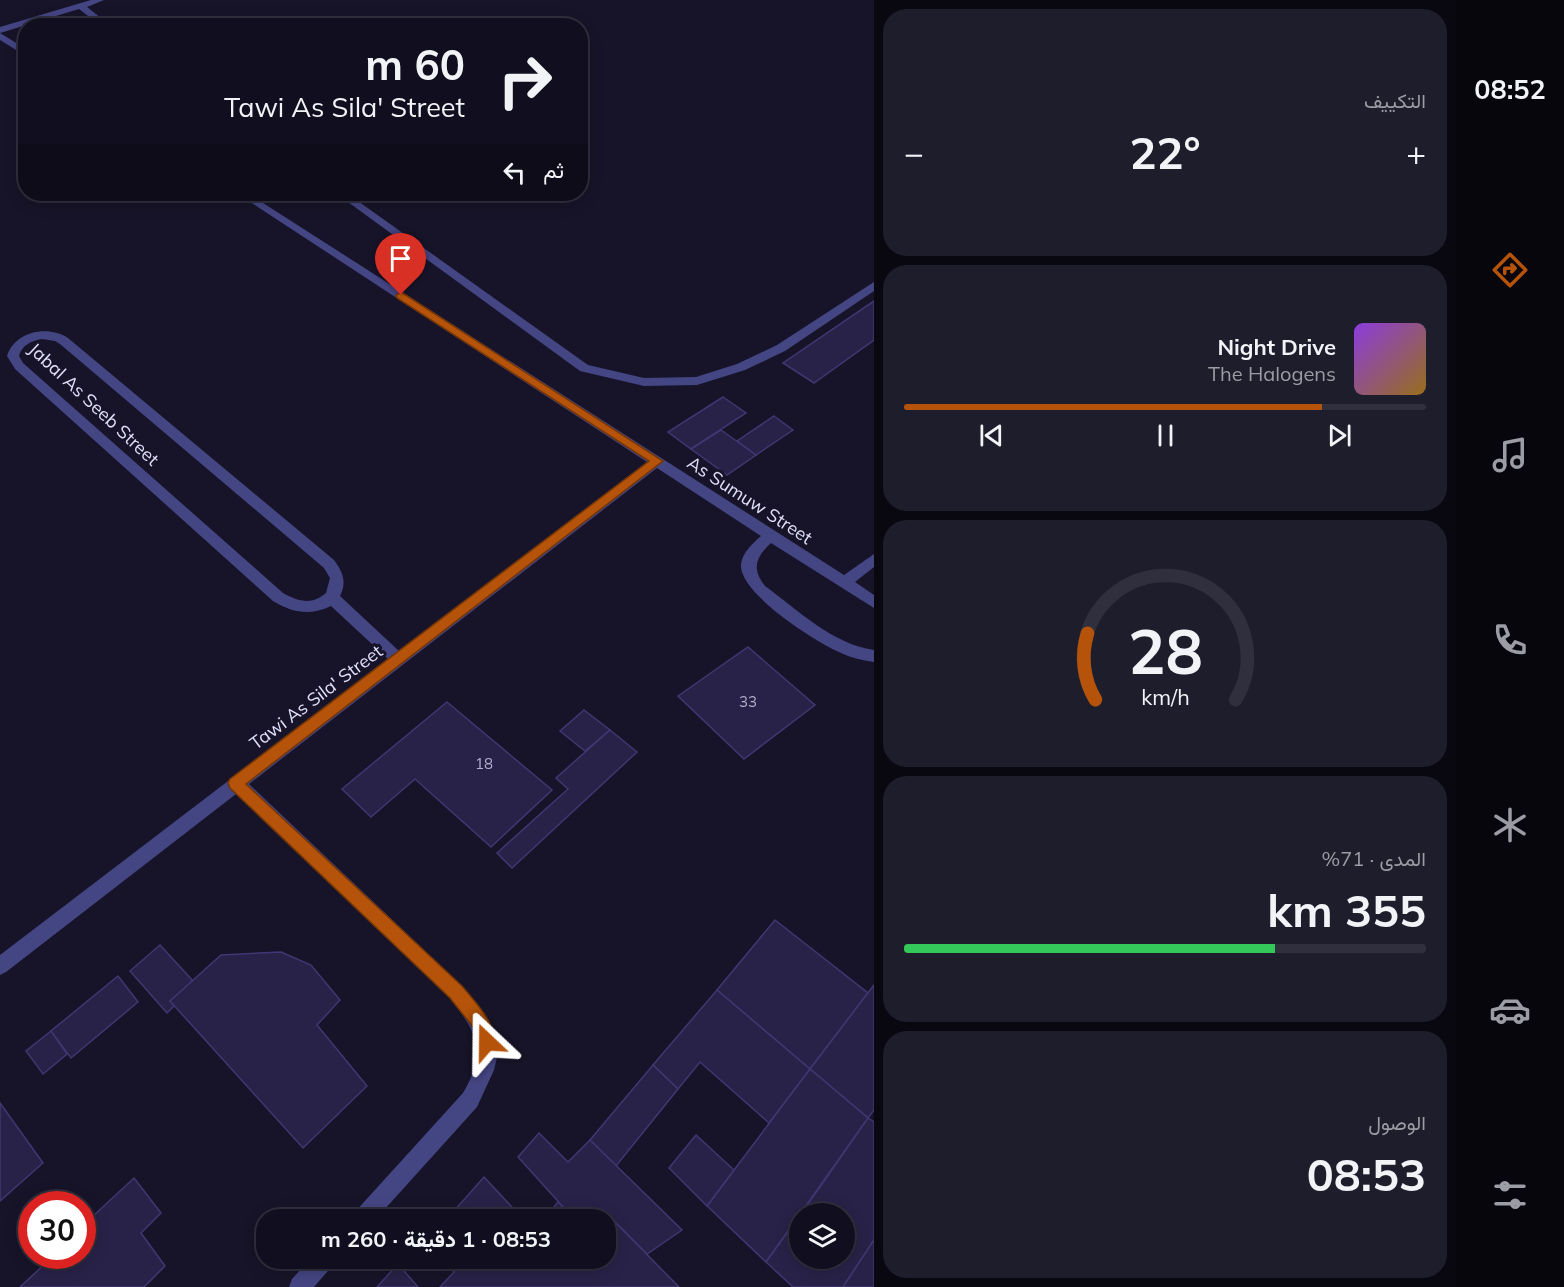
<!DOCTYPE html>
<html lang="ar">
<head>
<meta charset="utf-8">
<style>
  :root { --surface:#110f1f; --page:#1e1d2c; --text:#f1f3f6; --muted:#9c9ca4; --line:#302f3d; --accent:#b45309 }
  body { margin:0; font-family:Mulish,Vazirmatn,sans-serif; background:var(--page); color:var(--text); direction:rtl; height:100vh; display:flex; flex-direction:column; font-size:22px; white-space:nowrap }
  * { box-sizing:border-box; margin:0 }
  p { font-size:20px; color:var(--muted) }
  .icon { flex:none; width:33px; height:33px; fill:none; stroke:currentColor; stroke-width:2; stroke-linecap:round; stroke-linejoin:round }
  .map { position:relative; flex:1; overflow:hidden; direction:ltr }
  .side { display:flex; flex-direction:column; gap:9px; padding:9px; background:#090811; width:582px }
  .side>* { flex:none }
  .hud { position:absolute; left:18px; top:18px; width:570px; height:183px; border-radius:24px; box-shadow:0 3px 15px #0003,0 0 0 2px var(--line); direction:rtl; background:#110f1f; color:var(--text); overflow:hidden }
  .tools { position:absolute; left:789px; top:1203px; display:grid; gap:12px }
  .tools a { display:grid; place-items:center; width:66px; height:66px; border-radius:50%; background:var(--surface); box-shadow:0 3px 15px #0003,0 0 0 2px var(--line); font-size:30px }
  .speed { position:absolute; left:18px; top:1191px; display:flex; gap:12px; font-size:30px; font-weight:700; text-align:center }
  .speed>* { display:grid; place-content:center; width:78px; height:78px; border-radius:50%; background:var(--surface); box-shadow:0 3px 15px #0003,0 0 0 2px var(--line); line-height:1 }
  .speed .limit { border:9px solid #d22; background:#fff; color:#111 }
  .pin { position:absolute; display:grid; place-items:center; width:51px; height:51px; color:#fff; margin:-62px -26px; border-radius:50% 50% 50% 0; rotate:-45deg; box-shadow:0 0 6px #0007 }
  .pin .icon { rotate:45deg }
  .me { position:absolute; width:66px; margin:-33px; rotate:337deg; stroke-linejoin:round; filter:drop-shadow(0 0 4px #0008) }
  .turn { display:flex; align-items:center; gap:21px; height:126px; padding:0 24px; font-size:27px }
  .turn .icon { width:78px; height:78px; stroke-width:2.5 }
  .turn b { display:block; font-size:42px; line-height:51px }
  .then { display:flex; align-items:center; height:57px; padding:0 24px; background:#0003; gap:12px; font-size:22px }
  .big { font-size:45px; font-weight:700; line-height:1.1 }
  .side .tile { flex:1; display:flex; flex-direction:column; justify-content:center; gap:9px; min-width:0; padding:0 21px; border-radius:24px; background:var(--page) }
  .side .dial { align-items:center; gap:0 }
  .dial svg { height:156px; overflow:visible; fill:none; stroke:var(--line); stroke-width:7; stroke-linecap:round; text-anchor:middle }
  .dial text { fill:var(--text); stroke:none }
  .song { display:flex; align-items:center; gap:18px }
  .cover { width:72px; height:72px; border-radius:9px; background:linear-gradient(135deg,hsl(270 70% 55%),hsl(40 70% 35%)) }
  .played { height:6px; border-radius:3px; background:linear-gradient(90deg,var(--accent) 80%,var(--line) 80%) }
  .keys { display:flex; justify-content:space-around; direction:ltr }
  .heat { display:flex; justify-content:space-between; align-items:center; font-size:33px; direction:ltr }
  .charge { height:9px; border-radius:4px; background:linear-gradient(90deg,#34c759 71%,var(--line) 0) }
  .trip { position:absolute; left:256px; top:1209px; width:360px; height:60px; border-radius:24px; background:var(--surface); box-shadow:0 3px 15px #0003,0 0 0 2px var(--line); font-weight:700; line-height:60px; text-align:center; direction:rtl }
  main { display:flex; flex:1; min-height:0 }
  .tabs { display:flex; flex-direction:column; width:108px; justify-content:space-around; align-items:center; background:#07060c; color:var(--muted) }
  .tabs .icon { width:42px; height:42px }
  .tabs .on { color:var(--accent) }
  .tabs b { font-size:27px; color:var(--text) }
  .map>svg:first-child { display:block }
</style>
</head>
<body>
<main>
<nav class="tabs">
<b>08:52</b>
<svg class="icon on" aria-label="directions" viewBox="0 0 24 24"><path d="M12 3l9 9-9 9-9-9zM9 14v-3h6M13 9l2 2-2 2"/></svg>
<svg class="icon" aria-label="music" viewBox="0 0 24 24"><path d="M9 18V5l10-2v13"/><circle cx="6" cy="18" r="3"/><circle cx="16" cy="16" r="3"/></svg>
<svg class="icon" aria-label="phone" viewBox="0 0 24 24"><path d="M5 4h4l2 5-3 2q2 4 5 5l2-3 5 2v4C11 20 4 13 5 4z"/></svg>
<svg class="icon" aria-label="climate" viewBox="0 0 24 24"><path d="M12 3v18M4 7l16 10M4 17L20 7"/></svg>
<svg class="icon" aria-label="car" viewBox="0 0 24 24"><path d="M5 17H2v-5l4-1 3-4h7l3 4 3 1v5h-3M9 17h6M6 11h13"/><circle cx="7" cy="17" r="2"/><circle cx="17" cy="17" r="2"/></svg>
<svg class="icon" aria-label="filters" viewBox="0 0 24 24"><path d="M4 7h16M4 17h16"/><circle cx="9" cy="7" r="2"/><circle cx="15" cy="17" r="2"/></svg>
</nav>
<section class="side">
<div class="tile"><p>التكييف</p>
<div class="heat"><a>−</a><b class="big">22°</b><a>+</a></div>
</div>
<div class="tile">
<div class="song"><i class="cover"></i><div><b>Night Drive</b><p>The Halogens</p></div></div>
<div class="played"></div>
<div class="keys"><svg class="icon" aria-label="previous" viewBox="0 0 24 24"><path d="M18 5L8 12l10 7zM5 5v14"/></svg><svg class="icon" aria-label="pause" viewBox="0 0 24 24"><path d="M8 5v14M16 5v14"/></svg><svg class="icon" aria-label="next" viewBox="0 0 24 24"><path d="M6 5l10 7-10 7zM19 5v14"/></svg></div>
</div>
<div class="tile dial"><svg viewBox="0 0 100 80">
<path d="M14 69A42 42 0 1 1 86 69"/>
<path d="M14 69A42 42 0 0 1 10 35" stroke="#b45309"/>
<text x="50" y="56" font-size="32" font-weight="700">28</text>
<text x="50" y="72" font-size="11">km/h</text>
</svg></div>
<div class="tile"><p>المدى · 71%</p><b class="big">355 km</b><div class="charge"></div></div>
<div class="tile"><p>الوصول</p><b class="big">08:53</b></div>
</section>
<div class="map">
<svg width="874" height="1287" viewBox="0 0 874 1287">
  <rect width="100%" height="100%" fill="#171429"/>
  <g fill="#282248" stroke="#403772" stroke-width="1.5">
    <polygon points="874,301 874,340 814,383 783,363"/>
    <polygon points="723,397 746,413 691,449 668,432"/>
    <polygon points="774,416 793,430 756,455 737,441"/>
    <polygon points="721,430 756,455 727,475 691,449"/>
    <polygon points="748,647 815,705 744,759 678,696"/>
    <polygon points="447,702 552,790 491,847 415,779 371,817 342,789"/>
    <polygon points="584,710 610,730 585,751 560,731"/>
    <polygon points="610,730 637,752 512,868 497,853 568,789 556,778"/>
    <polygon points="775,920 868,993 810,1069 717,990"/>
    <polygon points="160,945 193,981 170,1001 174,1006 167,1013 130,971"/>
    <polygon points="281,952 311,965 340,1000 317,1025 367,1086 303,1148 170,1001 221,955"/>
    <polygon points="118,976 138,1002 71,1058 51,1031"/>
    <polygon points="874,985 874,1110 868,1118 810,1069"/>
    <polygon points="717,990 810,1069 769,1123 700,1062 678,1089 653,1065"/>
    <polygon points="51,1031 67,1054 43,1074 26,1051"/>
    <polygon points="653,1065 678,1089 616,1166 590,1140"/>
    <polygon points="810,1069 868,1118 766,1262 707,1206"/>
    <polygon points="0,1103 43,1163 0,1201"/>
    <polygon points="868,1118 874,1122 874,1240 843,1287 793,1287 766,1262 800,1215 800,1258 844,1258 844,1214 801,1214"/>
    <polygon points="539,1133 568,1162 590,1140 682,1230 647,1254 606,1213 601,1220 575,1220 518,1157"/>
    <polygon points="696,1135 734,1170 707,1206 669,1168"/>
    <polygon points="484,1177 524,1220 446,1220"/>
    <polygon points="134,1178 161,1213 141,1233 165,1266 144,1287 20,1287 48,1261 44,1256 82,1256 82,1204 67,1204 76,1196 92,1217"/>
    <polygon points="558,1202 575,1220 543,1220"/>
    <polygon points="606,1213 679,1287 440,1287 454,1272 442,1258 606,1258 606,1220 601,1220"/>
    <polygon points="874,1240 874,1287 843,1287"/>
    <polygon points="398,1264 418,1287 377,1287"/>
  </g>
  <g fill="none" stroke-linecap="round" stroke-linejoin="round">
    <g fill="#444583" fill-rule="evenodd">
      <polygon points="91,0 104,0 87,7 111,26 101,26 79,9 0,33 0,27"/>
      <polygon points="0,33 26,49 26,56 0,40"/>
      <path d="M 238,194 L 249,194 L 844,575 L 874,554 L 874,567 L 855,582 L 874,595 L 874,608 L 771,543 C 756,557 751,568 765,586 C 798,610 832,644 874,650 L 874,662 C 862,660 850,658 839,652 C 814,641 741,594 741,566 C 741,554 753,543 761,536 L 657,468 L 249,784 L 462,986 L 483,1012 L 492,1031 L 497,1057 L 494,1070 L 477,1107 L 375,1220 L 351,1220 L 354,1213 L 463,1093 C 487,1053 477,1032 450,998 L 236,794 L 6,972 L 0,975 L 0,955 L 388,659 L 331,606 C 310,616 293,613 273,601 L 15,369 L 7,356 C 15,331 48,325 68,338 L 334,560 C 343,572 347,582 340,596 L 399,651 L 647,462 ZM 42,339 L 55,341 L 60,344 L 324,568 L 330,578 L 326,593 C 312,605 299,602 283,593 L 23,363 L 19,356 C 22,345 31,341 42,339 Z"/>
      <polygon points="337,194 348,194 588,365 644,378 696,377 737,364 777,345 874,282 874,291 785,351 745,370 697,385 644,386 580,371"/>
      <polygon points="311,1258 336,1258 333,1265 314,1287 289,1287 292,1279"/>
    </g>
  </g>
  <path fill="#b45309" stroke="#753606" stroke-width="1.5" d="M 401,292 L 663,461 L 246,784 L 462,986 C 474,1001 501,1028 493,1048 L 487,1051 L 481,1048 L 473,1027 L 450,998 L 230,788 L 228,783 L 230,779 L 649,461 L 397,298 L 396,295 Z"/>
  <g text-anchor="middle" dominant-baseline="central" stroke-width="6" stroke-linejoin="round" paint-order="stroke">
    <g font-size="15" fill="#b4b0ce">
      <text x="748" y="701">33</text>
      <text x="484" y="763">18</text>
    </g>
    <g font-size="18" fill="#e2e0fb" stroke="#171429">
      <text transform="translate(94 404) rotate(43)">Jabal As Seeb Street</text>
      <text transform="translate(750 500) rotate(33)">As Sumuw Street</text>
      <text transform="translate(316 697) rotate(-37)">Tawi As Sila' Street</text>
    </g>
  </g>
</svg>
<div class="tools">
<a><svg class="icon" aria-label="layers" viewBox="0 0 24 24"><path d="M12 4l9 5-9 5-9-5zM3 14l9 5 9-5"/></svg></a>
</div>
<div class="speed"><div class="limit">30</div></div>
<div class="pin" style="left:401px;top:295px;background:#d93025"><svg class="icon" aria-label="arrive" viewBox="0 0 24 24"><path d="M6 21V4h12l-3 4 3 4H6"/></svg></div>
<svg class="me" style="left:487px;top:1042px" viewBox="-20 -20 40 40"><path d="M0-17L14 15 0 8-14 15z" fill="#b45309" stroke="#fff" stroke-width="4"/></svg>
<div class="trip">08:53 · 1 دقيقة · 260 m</div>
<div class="hud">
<div class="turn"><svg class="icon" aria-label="right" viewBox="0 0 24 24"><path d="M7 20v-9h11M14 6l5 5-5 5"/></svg><div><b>60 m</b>Tawi As Sila' Street</div></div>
<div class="then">ثم<svg class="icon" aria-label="left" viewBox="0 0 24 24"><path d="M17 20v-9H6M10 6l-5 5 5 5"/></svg></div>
</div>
</div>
</main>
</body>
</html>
